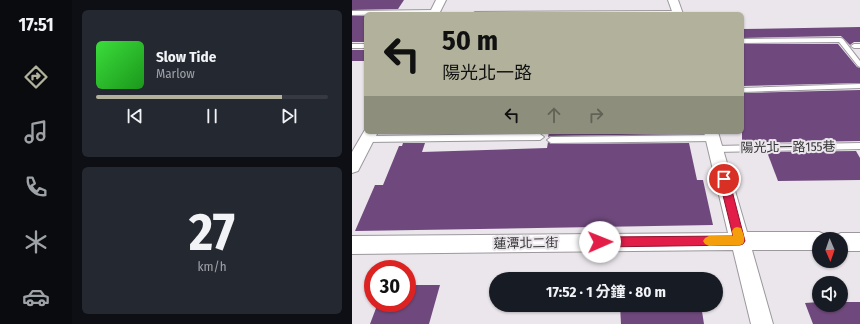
<!DOCTYPE html>
<html lang="zh-TW">
<head>
<meta charset="utf-8">
<style>
  :root { --surface:#171b24; --page:#242831; --text:#f1f3f6; --muted:#9ea1a6; --line:#363941; --accent:#b2b29c }
  body { margin:0; font-family:"Fira Sans Condensed","Noto Sans TC",sans-serif; background:var(--page); color:var(--text); height:100vh; display:flex; flex-direction:column; font-size:15px; white-space:nowrap }
  * { box-sizing:border-box; margin:0 }
  p { font-size:13px; color:var(--muted) }
  .icon { flex:none; width:22px; height:22px; fill:none; stroke:currentColor; stroke-width:2; stroke-linecap:round; stroke-linejoin:round }
  .map { position:relative; flex:1; overflow:hidden }
  .panel { display:flex; flex-direction:column; gap:10px; padding:10px; background:#0d0f14; width:280px }
  .panel>* { flex:none }
  .top-card { position:absolute; left:12px; top:12px; width:380px; height:122px; border-radius:6px; box-shadow:0 1px 3px #0004; background:#b2b29c; color:#111; overflow:hidden }
  .needle { width:26px; rotate:178deg }
  .fabs { position:absolute; left:460px; top:232px; display:grid; gap:8px }
  .fabs a { display:grid; place-items:center; width:36px; height:36px; border-radius:50%; background:var(--surface); box-shadow:0 1px 3px #0004; font-size:20px }
  .speed { position:absolute; left:12px; top:260px; display:flex; gap:8px; font-size:20px; font-weight:700; text-align:center }
  .speed>* { display:grid; place-content:center; width:52px; height:52px; border-radius:50%; background:var(--surface); box-shadow:0 1px 3px #0004; line-height:1 }
  .speed .limit { border:6px solid #d22; background:#fff; color:#111 }
  .pin { position:absolute; display:grid; place-items:center; width:34px; height:34px; color:#fff; margin:-17px; border:2px solid #fff; border-radius:50%; box-shadow:0 1px 4px #0007 }
  .me { position:absolute; width:44px; margin:-22px; rotate:89deg; stroke-linejoin:round; filter:drop-shadow(0 0 3px #0008) }
  .turn { display:flex; align-items:center; gap:14px; height:84px; padding:0 12px; font-size:18px }
  .turn .icon { width:52px; height:52px; stroke-width:2.5 }
  .turn b { display:block; font-size:28px; line-height:34px }
  .lanes { display:flex; align-items:center; height:38px; padding:0 12px; background:#0003; justify-content:center; gap:20px; direction:ltr }
  .lanes .off { opacity:.35 }
  .panel .card { flex:1; display:flex; flex-direction:column; justify-content:center; gap:6px; min-width:0; padding:0 14px; border-radius:6px; background:var(--page) }
  .panel .dial { align-items:center; gap:0 }
  .dial b { font-size:52px; line-height:1 }
  .song { display:flex; align-items:center; gap:12px }
  .cover { width:48px; height:48px; border-radius:6px; background:linear-gradient(135deg,hsl(120 70% 55%),hsl(120 70% 35%)) }
  .played { height:4px; border-radius:2px; background:linear-gradient(90deg,var(--accent) 80%,var(--line) 80%) }
  .keys { display:flex; justify-content:space-around; direction:ltr }
  .trip { position:absolute; left:137px; top:272px; width:234px; height:40px; border-radius:20px; background:var(--surface); box-shadow:0 1px 3px #0004; font-weight:700; line-height:40px; text-align:center }
  main { display:flex; flex:1; min-height:0 }
  .tab-bar { display:flex; flex-direction:column; width:72px; justify-content:space-around; align-items:center; background:#090b0e; color:var(--muted) }
  .tab-bar .icon { width:28px; height:28px }
  .tab-bar .current { color:var(--accent) }
  .tab-bar b { font-size:18px; color:var(--text) }
  .map>svg:first-child { display:block }
</style>
</head>
<body>
<main>
<nav class="tab-bar">
<b>17:51</b>
<svg class="icon current" aria-label="directions" viewBox="0 0 24 24"><path d="M12 3l9 9-9 9-9-9zM9 14v-3h6M13 9l2 2-2 2"/></svg>
<svg class="icon" aria-label="music" viewBox="0 0 24 24"><path d="M9 18V5l10-2v13"/><circle cx="6" cy="18" r="3"/><circle cx="16" cy="16" r="3"/></svg>
<svg class="icon" aria-label="phone" viewBox="0 0 24 24"><path d="M5 4h4l2 5-3 2q2 4 5 5l2-3 5 2v4C11 20 4 13 5 4z"/></svg>
<svg class="icon" aria-label="climate" viewBox="0 0 24 24"><path d="M12 3v18M4 7l16 10M4 17L20 7"/></svg>
<svg class="icon" aria-label="car" viewBox="0 0 24 24"><path d="M5 17H2v-5l4-1 3-4h7l3 4 3 1v5h-3M9 17h6M6 11h13"/><circle cx="7" cy="17" r="2"/><circle cx="17" cy="17" r="2"/></svg>
</nav>
<section class="panel">
<div class="card">
<div class="song"><i class="cover"></i><div><b>Slow Tide</b><p>Marlow</p></div></div>
<div class="played"></div>
<div class="keys"><svg class="icon" aria-label="previous" viewBox="0 0 24 24"><path d="M18 5L8 12l10 7zM5 5v14"/></svg><svg class="icon" aria-label="pause" viewBox="0 0 24 24"><path d="M8 5v14M16 5v14"/></svg><svg class="icon" aria-label="next" viewBox="0 0 24 24"><path d="M6 5l10 7-10 7zM19 5v14"/></svg></div>
</div>
<div class="card dial"><b>27</b><p>km/h</p></div>
</section>
<div class="map">
<svg width="508" height="324" viewBox="0 0 508 324">
  <rect width="100%" height="100%" fill="#eae6eb"/>
  <g fill="#6f497d">
    <polygon points="0,0 52,0 46,9 0,10"/>
    <rect x="0" y="16" width="14" height="26"/>
    <polygon points="508,27 508,42 502,42 498,45 489,36 390,38 390,29"/>
    <polygon points="390,44 486,44 505,67 508,68 508,83 390,86"/>
    <rect x="0" y="50" width="14" height="11"/>
    <polygon points="508,90 508,141 390,143 390,93"/>
    <polygon points="197,132 335,132 335,134 199,136 196,137"/>
    <polygon points="196,142 199,144 337,143 345,180 351,180 361,225 3,231 23,185 31,185 47,146 50,146 51,143 73,143 70,152 195,148"/>
    <polygon points="504,151 508,158 508,180 426,181 415,152"/>
    <polygon points="55,285 88,285 77,324 18,324 26,303 55,303"/>
    <polygon points="467,302 467,305 489,305 489,302 508,302 508,324 461,324 453,303"/>
    <polygon points="268,305 349,305 352,324 269,324"/>
  </g>
  <g fill="none" stroke-linecap="round" stroke-linejoin="round">
    <g stroke="#9c989d" stroke-width="2">
      <g id="service">
        <polygon points="83,10 86,12 85,13 0,15 0,11"/>
        <polygon points="327,11 327,13 325,14 120,14 123,12"/>
        <polygon points="489,38 491,39 508,61 508,67 506,66 487,42 390,43 390,39"/>
        <rect x="0" y="44" width="14" height="4"/>
        <polygon points="508,44 508,48 502,48 499,46 502,44"/>
        <polygon points="508,84 508,88 390,92 390,88"/>
        <polygon points="188,134 192,137 188,140 15,142 11,139 15,136"/>
        <polygon points="361,135 365,138 361,141 199,143 195,140 199,137"/>
        <polygon points="508,143 508,149 364,152 360,149 364,146"/>
      </g>
    </g>
    <g stroke="#9c989d" stroke-width="2">
      <g id="minor">
        <polygon points="84,0 94,0 87,14 77,14"/>
        <polygon points="316,0 326,0 331,14 321,14"/>
        <polygon points="14,128 14,132 26,132 6,171 0,173 0,152"/>
        <polygon points="352,132 366,132 395,232 467,232 474,235 475,239 467,239 467,250 400,250 421,324 399,324 381,250 0,254 0,236 376,233"/>
        <polygon points="489,233 508,233 508,251 489,251 489,239 481,239 482,236"/>
      </g>
    </g>
    <use href="#service" fill="#fff" fill-rule="evenodd"/>
    <use href="#minor" fill="#fff" fill-rule="evenodd"/>
  </g>
  <polygon fill="#e11d48" stroke="#92132f" points="372,175 375,177 377,179 393,241 391,244 388,245 248,247 244,246 243,242 244,239 248,237 381,236 367,179 369,177"/>
  <path fill="#f59e0b" d="M 385,227 L 389,228 C 391,233 394,239 391,244 L 388,245 L 357,246 L 353,244 L 351,241 L 353,238 L 357,236 L 381,236 L 380,231 L 382,228 Z"/>
  <g text-anchor="middle" dominant-baseline="central" stroke-width="4" stroke-linejoin="round" paint-order="stroke">
    <g font-size="13" fill="#363537" stroke="#eae6eb">
      <text transform="translate(436 147) rotate(-1)">陽光北一路155巷</text>
      <text transform="translate(174 243) rotate(-1)">蓮潭北二街</text>
    </g>
  </g>
</svg>
<div class="fabs">
<a><svg class="needle" viewBox="-14 -14 28 28"><path d="M0-13l5 13h-10z" fill="#e53935"/><path d="M0 13l5-13h-10z" fill="#9ea1a6"/></svg></a>
<a><svg class="icon" aria-label="sound" viewBox="0 0 24 24"><path d="M4 9h4l5-4v14l-5-4H4zM17 9q2 3 0 6"/></svg></a>
</div>
<div class="speed"><div class="limit">30</div></div>
<div class="pin" style="left:372px;top:179px;background:#d93025"><svg class="icon" aria-label="arrive" viewBox="0 0 24 24"><path d="M6 21V4h12l-3 4 3 4H6"/></svg></div>
<svg class="me" style="left:248px;top:242px" viewBox="-20 -20 40 40"><circle r="19" fill="#fff"/><path d="M0-13L10 11 0 6-10 11z" fill="#e11d48"/></svg>
<div class="trip">17:52 · 1 分鐘 · 80 m</div>
<div class="top-card">
<div class="turn"><svg class="icon" aria-label="left" viewBox="0 0 24 24"><path d="M17 20v-9H6M10 6l-5 5 5 5"/></svg><div><b>50 m</b>陽光北一路</div></div>
<div class="lanes"><svg class="icon" aria-label="left" viewBox="0 0 24 24"><path d="M17 20v-9H6M10 6l-5 5 5 5"/></svg><svg class="icon off" aria-label="ahead" viewBox="0 0 24 24"><path d="M12 20V5M6 11l6-6 6 6"/></svg><svg class="icon off" aria-label="right" viewBox="0 0 24 24"><path d="M7 20v-9h11M14 6l5 5-5 5"/></svg></div>
</div>
</div>
</main>
</body>
</html>
